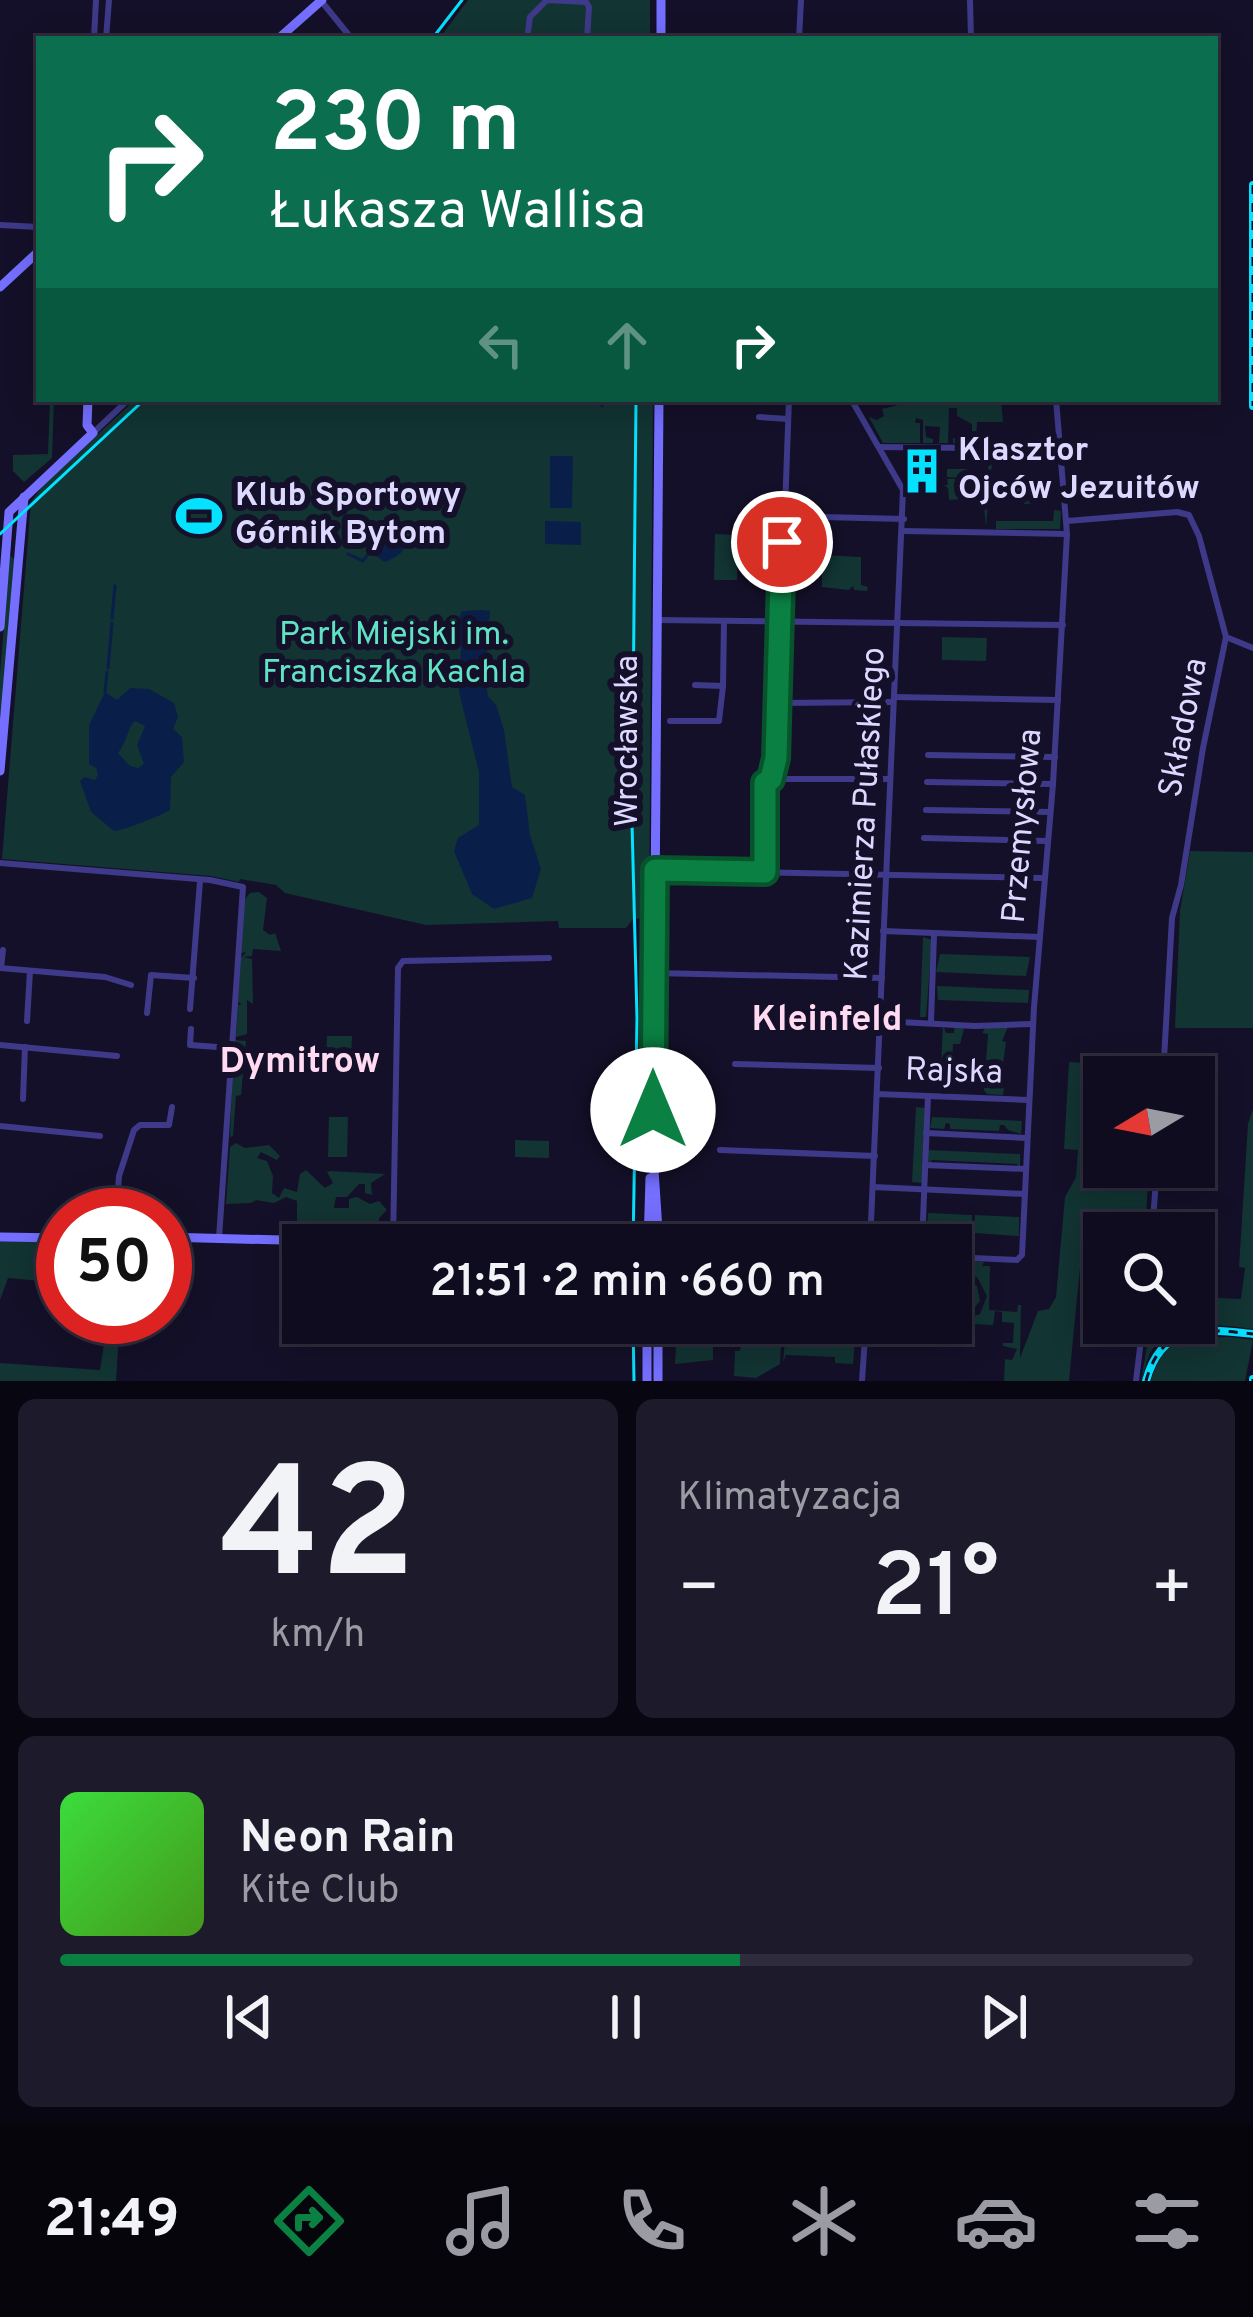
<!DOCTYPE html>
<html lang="pl">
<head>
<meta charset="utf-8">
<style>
  :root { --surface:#0f0c1f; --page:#1d1a2c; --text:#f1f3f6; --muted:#9b9ba4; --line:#2f2c3d; --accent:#0b8043 }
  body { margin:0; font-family:Overpass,sans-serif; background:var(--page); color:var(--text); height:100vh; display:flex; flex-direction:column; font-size:45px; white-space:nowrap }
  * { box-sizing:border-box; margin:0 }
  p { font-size:39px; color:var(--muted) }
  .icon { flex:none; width:66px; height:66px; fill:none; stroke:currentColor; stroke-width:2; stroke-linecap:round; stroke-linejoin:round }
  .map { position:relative; height:1381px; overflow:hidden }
  .side { display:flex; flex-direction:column; gap:18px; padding:18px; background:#080711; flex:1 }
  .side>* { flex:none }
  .guide { position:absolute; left:36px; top:36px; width:1182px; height:366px; border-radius:0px; box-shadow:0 6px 30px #0003,0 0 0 3px var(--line); background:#0b6e4f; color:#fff; overflow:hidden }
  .needle { width:78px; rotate:260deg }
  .tools { position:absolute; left:1083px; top:1056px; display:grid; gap:24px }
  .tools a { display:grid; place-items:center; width:132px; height:132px; border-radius:0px; background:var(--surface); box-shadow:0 6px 30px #0003,0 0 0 3px var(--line); font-size:60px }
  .speed { position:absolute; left:36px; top:1188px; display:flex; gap:24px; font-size:60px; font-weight:700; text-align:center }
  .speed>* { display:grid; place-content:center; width:156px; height:156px; border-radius:50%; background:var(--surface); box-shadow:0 6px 30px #0003,0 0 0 3px var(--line); line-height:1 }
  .speed .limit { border:18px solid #d22; background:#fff; color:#111 }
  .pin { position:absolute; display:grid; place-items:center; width:102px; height:102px; color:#fff; margin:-51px; border:6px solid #fff; border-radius:50%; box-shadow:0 3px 12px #0007 }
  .me { position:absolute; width:132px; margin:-66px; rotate:0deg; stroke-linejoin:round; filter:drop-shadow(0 0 9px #0008) }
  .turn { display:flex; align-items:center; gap:42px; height:252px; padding:0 36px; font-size:54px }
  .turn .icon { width:156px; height:156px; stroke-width:2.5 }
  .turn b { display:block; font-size:84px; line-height:102px }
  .lanes { display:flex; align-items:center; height:114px; padding:0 36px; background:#0003; justify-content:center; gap:60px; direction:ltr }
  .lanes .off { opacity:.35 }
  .big { font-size:90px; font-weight:600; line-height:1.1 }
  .side .card { flex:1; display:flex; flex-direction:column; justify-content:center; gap:18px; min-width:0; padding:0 42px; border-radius:18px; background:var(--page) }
  .side .dial { align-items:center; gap:0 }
  .dial b { font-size:156px; line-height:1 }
  .song { display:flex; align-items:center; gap:36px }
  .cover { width:144px; height:144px; border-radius:18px; background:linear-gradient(135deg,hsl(120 70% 55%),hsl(100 70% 35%)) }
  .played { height:12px; border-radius:6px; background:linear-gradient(90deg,var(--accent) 60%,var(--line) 60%) }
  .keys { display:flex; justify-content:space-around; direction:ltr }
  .heat { display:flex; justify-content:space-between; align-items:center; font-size:66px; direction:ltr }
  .side .tiles { flex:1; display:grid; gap:18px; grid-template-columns:1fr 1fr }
  .card:last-child { grid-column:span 2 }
  .trip { position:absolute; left:282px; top:1224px; width:690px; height:120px; border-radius:0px; background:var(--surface); box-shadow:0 6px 30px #0003,0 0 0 3px var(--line); font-weight:600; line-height:120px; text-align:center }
  .tab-bar { display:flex; height:192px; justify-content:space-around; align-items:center; background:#06050c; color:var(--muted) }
  .tab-bar .icon { width:84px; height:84px }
  .tab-bar .selected { color:var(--accent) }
  .tab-bar b { font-size:54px; color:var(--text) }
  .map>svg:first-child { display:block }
</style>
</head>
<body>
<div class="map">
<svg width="1253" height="1381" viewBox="0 0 1253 1381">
  <rect width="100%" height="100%" fill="#141029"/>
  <g fill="#123433">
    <polygon points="468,0 650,0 650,34 655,34 656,39 439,39"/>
    <polygon points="50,399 54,399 52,458 24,482 13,471 13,455 48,454"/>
    <polygon points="136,399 653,399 649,918 633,919 626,928 559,928 558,921 426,925 285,893 276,885 240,879 239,882 211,876 2,859 31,502 45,483"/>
    <polygon points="898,399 1001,399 1003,422 977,422 976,443 953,443 953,438 972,438 972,424 957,416 957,408 949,408 948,443 939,443 940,427 925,426 926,437 933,439 933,443 923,443 923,420 916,418 915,423 920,423 920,443 883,443 869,417 877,420 884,416 882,409 898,405"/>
    <polygon points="1011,452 1011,458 993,459 989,484 1010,484 1015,474 1037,475 1038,503 1024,504 1024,497 1014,496 1014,489 999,489 994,502 988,502 986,527 983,497 949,500 948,488 944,485 948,485 947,479 965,478 947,477 947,469 968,469 969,488 987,488 989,453"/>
    <polygon points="1054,510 1061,511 1060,529 996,529 996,521 1053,521"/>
    <polygon points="715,534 738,535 737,580 714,580"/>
    <polygon points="10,555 14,559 0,729 0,673"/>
    <polygon points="822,555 861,557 861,585 868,587 867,591 854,590 853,586 849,590 822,587"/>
    <polygon points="942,637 987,638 986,661 942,660"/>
    <polygon points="1190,851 1253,852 1253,1028 1175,1028 1180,911"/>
    <polygon points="259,892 267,898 263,930 270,935 275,933 281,951 253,949 252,956 243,957 252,959 253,1004 247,1000 247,987 247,1034 236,1037 238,1005 242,1004 238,1002 241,958 246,952 241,953 244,901 250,893"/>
    <polygon points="923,937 932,940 926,1017 920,1017"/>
    <polygon points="940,954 1030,957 1026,976 936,972"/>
    <polygon points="937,986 1029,990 1028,1003 938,1000"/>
    <polygon points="943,1025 946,1033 954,1033 955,1025 964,1029 960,1044 953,1044 951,1088 940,1088"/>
    <polygon points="987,1026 1008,1027 1002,1041 1006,1042 1000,1086 1004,1088 1003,1095 987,1094 984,1090 988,1034 982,1033"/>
    <polygon points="327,1036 352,1036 351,1062 326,1062"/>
    <polygon points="234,1040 246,1041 241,1095 236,1096 233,1136 230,1137"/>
    <polygon points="1069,1062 1084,1063 1085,1072 1096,1063 1091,1138 1104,1140 1104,1167 1149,1167 1145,1233 1104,1233 1104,1249 1082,1247 1069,1381 1004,1381 1005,1359 1012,1360 1017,1349 1003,1346 1003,1343 1013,1343 1014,1323 1002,1322 1002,1312 995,1311 993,1325 951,1323 980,1314 987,1296 977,1277 951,1271 951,1265 972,1264 951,1260 984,1262 982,1266 990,1266 989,1310 1017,1312 1018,1305 1021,1305 1020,1358 1038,1311 1049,1309 1056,1297 1065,1197 1076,1177 1078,1150 1064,1149"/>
    <polygon points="916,1107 925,1108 922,1183 912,1182"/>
    <path d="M 1253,1109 L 1253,1329 C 1220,1324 1170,1318 1150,1353 C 1146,1361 1144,1374 1141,1381 L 1151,1323 L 1194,1323 L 1194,1297 L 1241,1299 L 1245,1268 L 1239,1267 L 1248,1124 Z"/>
    <polygon points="329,1117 348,1117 347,1157 328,1157"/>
    <polygon points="932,1117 1022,1121 1021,1134 1008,1130 1004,1125 1000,1125 999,1131 950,1129 950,1124 946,1123 944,1129 930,1128"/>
    <polygon points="515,1140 549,1141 549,1158 515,1157"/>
    <polygon points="236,1143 245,1148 269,1145 280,1156 277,1160 261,1152 257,1158 267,1161 273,1176 272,1193 279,1198 284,1188 297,1192 300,1174 306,1170 325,1188 333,1183 327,1172 330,1171 385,1174 371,1183 372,1195 365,1193 365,1184 359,1184 347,1197 336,1197 334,1208 349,1208 349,1199 357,1197 370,1204 379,1201 387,1210 379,1218 379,1226 388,1229 384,1233 354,1232 335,1225 325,1232 297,1228 297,1201 286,1197 274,1203 256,1200 251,1203 226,1204 230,1147"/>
    <polygon points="928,1150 1020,1154 1020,1167 1017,1164 932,1160 929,1164"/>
    <polygon points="928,1213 972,1215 972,1234 927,1232"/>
    <polygon points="975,1215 1019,1217 1019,1236 974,1233"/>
    <polygon points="694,1232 754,1233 748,1245 709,1245 709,1237"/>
    <polygon points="0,1242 63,1242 63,1283 8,1278 0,1300"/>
    <polygon points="964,1279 977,1286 980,1301 971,1312 951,1313 951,1289 963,1290"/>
    <polygon points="108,1317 120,1317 116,1381 0,1381 0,1363 100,1370"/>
    <polygon points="754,1323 782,1323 780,1364 756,1378 734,1376 735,1351 740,1351 742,1335 754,1334"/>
    <polygon points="847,1328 856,1328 853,1364 835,1363 835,1357 786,1355 783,1362 785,1341 850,1343 851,1332"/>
    <path d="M 1231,1337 L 1253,1340 L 1245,1381 L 1151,1381 C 1165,1334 1187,1338 1231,1337 Z"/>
    <polygon points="676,1346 713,1346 713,1360 675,1364"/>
  </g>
  <g fill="#091f49" fill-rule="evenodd">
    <polygon points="550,456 573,456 572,508 550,508"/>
    <polygon points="545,521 581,522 581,545 545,544"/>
    <path d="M 397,525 L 406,532 C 409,549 399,557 384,562 L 370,551 C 374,535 379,527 397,525 Z"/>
    <polygon points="482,610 490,611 485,679 488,696 496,705 504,730 512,787 525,795 530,835 541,869 532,898 494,909 472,894 454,851 458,838 479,825 479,772 459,692 461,648 455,627 462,611"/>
    <path d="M 130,688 L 149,689 L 174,703 L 178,717 L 173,729 L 182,737 L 184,762 L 171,777 L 170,810 C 160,816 125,830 114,831 L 91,812 L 80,781 L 84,777 L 95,780 L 98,775 L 96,768 L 89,764 L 89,725 L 105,692 L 117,700 ZM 135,721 L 145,726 L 137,745 L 144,764 L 138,768 L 130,766 L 118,753 C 126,744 128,727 135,721 Z"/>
  </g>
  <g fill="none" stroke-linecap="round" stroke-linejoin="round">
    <g stroke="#091f49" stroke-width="3">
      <polyline points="602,406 604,399"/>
      <polyline points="348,554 363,561 370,551"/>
      <polyline points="112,618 115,586"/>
      <polyline points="108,668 112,623"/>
      <polyline points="105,692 107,672"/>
    </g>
    <g stroke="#3e3a89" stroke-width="6">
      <polyline points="970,0 971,39"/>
      <polyline points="322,2 352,39"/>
      <polyline points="94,39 96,0"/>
      <polyline points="106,39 109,0"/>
      <polyline points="527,39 530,17 547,0 586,2 589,7 587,39"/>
      <polyline points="799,39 801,0"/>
      <polyline points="0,225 39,227"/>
      <polyline points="851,399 903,490 870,1245"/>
      <polyline points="759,417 788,419"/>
      <polyline points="93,433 129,399"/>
      <polyline points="879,447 1062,449"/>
      <polyline points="782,516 904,519"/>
      <polyline points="1067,521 1177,512 1189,515 1199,536 1226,637 1203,748 1181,885 1172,918 1163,1077"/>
      <polyline points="903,531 1067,534"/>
      <polyline points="657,620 1063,625"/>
      <polyline points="1226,637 1253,648"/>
      <polyline points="695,685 723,686 724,621"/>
      <polyline points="894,697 1058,700"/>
      <polyline points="776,703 893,702"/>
      <polyline points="670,721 719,721 723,686"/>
      <polyline points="928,755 1055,757"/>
      <polyline points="773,779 889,779"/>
      <polyline points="927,782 1053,784"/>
      <polyline points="926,810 1050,812"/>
      <polyline points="924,838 1047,841"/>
      <polyline points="0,863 210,880 243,887 219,1238"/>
      <polyline points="655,870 1041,878"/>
      <polyline points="765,872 765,783 771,779 776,758 789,399"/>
      <polyline points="883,931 1039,937"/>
      <polyline points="0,968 105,977 131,985"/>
      <polyline points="1,968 3,950"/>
      <polyline points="654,973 882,978"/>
      <polyline points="190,1009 200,881"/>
      <polyline points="147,1013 151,975 194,978"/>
      <polyline points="27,1021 30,971"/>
      <polyline points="881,1021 975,1026 1032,1024"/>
      <polyline points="931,1021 934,935"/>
      <polyline points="191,1029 190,1045 231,1048"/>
      <polyline points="0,1045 117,1056"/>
      <polyline points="735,1064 879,1068"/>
      <polyline points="877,1094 1028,1100"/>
      <polyline points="23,1099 25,1047"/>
      <polyline points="0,1126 100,1136"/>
      <polyline points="926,1133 1027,1138"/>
      <polyline points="720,1150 875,1156"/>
      <polyline points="925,1165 1026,1169"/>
      <polyline points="873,1187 1025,1194"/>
      <polyline points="116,1215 119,1176 134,1130 140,1125 169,1125 172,1107"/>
      <polyline points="1152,1233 1157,1167"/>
      <polyline points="393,1243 398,968 403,961 549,958"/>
      <polyline points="922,1245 928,1096"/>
      <polyline points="951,1257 1017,1260 1022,1255 1034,1007 1053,784 1067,534 1056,399"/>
      <polyline points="862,1381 866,1323"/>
      <polyline points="1136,1381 1143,1323"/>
    </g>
    <g stroke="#746fff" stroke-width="9">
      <polyline points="278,39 322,0"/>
      <polyline points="661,39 661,0"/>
      <polyline points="0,287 39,251"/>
      <polyline points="659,399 653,1155 659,1245"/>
      <polyline points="0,627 9,512 93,433 87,425 88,399"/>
      <polyline points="0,771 24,497"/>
      <polyline points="0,1237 63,1238"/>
      <polyline points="165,1237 470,1245"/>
      <polyline points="648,1245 650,1178"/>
      <polyline points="647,1381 647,1323"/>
      <polyline points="658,1381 658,1323"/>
    </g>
    <g stroke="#04e2ff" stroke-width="3">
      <polyline points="432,39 462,0"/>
      <polyline points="0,534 145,399"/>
      <polyline points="633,1245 637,1018 632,823 636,399"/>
      <polyline points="633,1323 634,1381"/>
    </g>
    <g stroke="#04e2ff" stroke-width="8">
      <g id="rail">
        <polyline points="1253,185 1253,406"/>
        <path d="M 1146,1381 C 1162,1322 1204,1329 1253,1334"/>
        <polyline points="1253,1381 1253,1379"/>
      </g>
    </g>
    <use href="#rail" stroke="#141029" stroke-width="3" stroke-dasharray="9" stroke-linecap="butt"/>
  </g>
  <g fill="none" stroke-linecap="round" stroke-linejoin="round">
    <g stroke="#07532c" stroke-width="30">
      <polyline id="route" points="653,1110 655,870 765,872 765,783 771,779 776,758 782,542"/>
    </g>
    <use href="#route" stroke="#0b8043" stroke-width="21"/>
  </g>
  <defs>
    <g id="building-bare" transform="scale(3.6)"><path d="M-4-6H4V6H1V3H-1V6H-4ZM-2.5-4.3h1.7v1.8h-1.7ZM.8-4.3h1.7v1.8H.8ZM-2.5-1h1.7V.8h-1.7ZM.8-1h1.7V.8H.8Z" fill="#04e2ff" stroke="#141029" stroke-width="2.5" paint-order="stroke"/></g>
    <g id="stadium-bare" transform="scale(3.6)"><path d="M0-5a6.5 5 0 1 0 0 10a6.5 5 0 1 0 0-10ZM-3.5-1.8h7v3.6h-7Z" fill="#04e2ff" stroke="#141029" stroke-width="2.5" paint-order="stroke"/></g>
  </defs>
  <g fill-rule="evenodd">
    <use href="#building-bare" x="922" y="471"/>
    <use href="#stadium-bare" x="199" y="516"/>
  </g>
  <g text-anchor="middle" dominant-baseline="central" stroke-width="12" stroke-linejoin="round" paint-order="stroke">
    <g font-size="33" font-weight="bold" fill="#ddd8ff" stroke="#141029" text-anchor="start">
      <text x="958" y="452">Klasztor<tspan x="958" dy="38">Ojców Jezuitów</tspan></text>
      <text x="235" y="497">Klub Sportowy<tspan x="235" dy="38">Górnik Bytom</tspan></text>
    </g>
    <g font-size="33" fill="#60e3c4" stroke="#141029">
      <text x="394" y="636">Park Miejski im.<tspan x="394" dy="38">Franciszka Kachla</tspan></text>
    </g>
    <g font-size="33" fill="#ddd8ff" stroke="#141029">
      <text transform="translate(1185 728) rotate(-79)">Składowa</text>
      <text transform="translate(629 741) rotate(-90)">Wrocławska</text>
      <text transform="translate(867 814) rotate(-87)">Kazimierza Pułaskiego</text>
      <text transform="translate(1024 826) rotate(-85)">Przemysłowa</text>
      <text transform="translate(954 1073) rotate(2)">Rajska</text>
    </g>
    <g font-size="36" font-weight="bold" fill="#ffdaf1" stroke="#141029">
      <text x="827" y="1021">Kleinfeld</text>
      <text x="300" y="1063">Dymitrow</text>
    </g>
  </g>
</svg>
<div class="tools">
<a><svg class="needle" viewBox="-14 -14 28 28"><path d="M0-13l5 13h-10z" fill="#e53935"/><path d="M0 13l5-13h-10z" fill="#9b9ba4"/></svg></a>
<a><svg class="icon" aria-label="search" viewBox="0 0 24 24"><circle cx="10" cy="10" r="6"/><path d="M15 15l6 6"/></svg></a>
</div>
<div class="speed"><div class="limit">50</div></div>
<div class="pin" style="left:782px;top:542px;background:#d93025"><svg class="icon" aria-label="arrive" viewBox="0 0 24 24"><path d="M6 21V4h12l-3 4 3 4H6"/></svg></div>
<svg class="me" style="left:653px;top:1110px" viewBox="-20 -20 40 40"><circle r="19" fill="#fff"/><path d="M0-13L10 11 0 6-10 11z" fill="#0b8043"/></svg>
<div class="trip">21:51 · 2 min · 660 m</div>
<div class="guide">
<div class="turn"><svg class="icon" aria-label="right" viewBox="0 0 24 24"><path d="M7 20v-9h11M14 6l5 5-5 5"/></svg><div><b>230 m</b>Łukasza Wallisa</div></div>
<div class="lanes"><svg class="icon off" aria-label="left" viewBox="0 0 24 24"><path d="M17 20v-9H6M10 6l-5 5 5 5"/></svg><svg class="icon off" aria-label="ahead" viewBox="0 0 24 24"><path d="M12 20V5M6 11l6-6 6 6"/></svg><svg class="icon" aria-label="right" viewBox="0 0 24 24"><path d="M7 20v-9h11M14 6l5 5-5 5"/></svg></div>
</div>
</div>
<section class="side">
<div class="tiles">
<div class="card dial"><b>42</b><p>km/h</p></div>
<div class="card"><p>Klimatyzacja</p>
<div class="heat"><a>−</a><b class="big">21°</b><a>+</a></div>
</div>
<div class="card">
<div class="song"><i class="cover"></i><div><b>Neon Rain</b><p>Kite Club</p></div></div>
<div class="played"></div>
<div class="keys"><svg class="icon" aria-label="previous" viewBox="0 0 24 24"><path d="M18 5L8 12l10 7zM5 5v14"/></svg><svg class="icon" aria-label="pause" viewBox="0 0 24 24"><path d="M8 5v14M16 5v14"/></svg><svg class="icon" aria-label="next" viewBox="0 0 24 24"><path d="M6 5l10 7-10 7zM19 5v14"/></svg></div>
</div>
</div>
</section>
<nav class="tab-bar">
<b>21:49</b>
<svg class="icon selected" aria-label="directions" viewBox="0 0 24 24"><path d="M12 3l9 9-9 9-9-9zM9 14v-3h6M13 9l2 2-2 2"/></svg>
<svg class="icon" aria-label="music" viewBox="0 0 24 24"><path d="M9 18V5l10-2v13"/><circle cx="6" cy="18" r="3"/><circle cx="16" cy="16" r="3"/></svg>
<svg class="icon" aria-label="phone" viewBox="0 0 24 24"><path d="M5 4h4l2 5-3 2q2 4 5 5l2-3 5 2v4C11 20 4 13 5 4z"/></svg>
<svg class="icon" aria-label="climate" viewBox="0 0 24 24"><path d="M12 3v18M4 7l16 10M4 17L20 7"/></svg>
<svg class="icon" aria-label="car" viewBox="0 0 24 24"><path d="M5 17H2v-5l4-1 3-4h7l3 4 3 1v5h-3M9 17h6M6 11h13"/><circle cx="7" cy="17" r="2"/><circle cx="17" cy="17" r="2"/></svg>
<svg class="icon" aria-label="filters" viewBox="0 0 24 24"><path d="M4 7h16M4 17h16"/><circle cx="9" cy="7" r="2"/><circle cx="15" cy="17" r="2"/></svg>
</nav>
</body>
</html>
